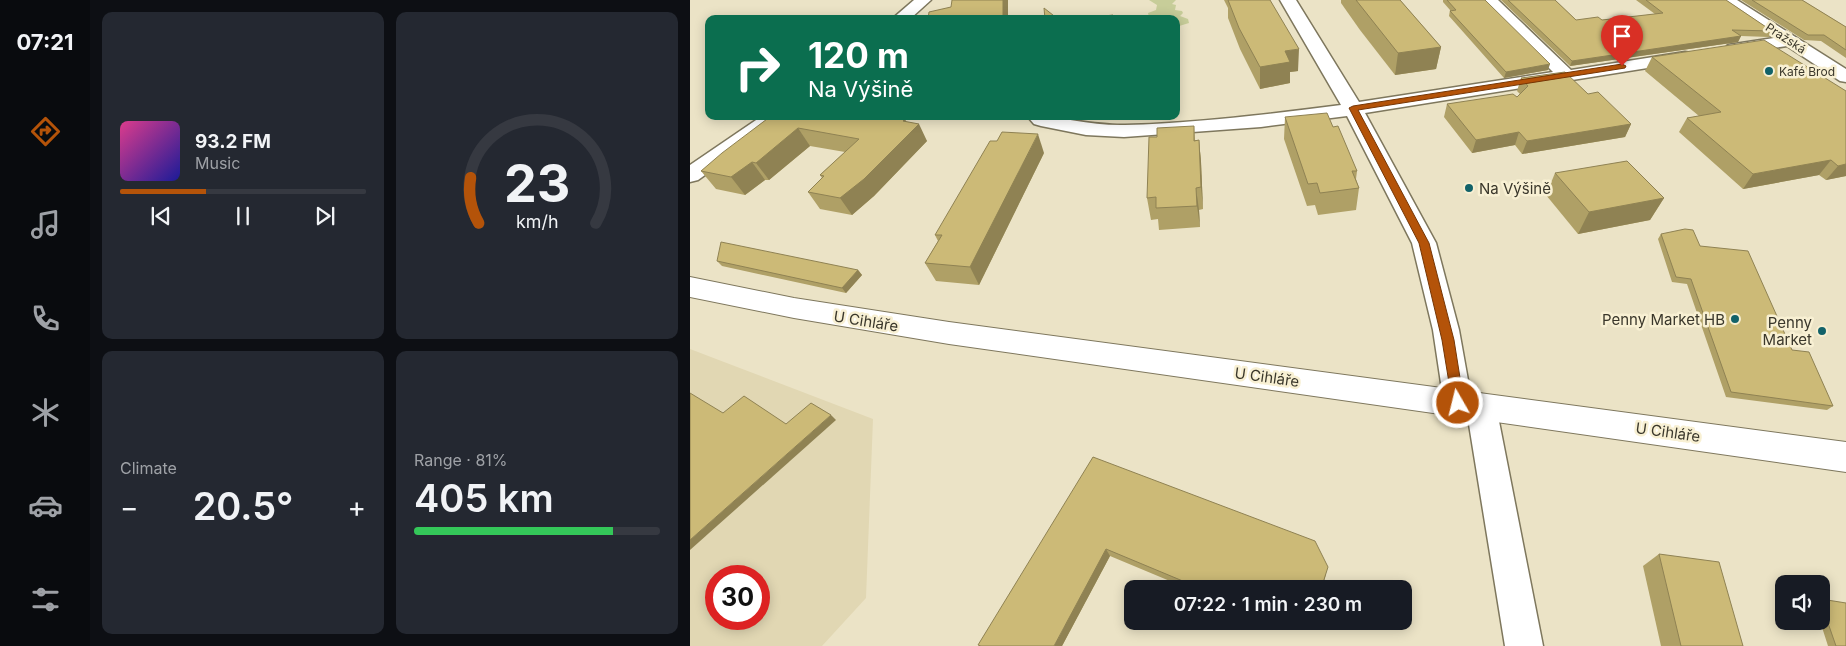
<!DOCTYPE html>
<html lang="en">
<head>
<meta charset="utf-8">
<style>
  :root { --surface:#171b24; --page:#242831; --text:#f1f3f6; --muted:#9ea1a6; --line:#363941; --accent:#b45309 }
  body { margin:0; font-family:Inter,sans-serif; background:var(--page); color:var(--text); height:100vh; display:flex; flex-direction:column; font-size:19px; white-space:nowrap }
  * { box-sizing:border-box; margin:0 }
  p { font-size:16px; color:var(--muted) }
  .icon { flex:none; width:28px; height:28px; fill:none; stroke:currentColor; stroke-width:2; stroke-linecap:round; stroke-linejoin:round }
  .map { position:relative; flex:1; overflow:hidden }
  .side { display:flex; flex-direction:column; gap:12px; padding:12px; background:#0d0f14; width:600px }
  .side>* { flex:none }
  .guide { position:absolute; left:15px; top:15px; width:475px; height:105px; border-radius:10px; box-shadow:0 2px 12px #0003; background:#0b6e4f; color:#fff; overflow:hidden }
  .controls { position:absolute; left:1085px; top:575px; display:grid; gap:10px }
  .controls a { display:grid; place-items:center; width:55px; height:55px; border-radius:10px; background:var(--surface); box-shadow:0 2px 12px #0003; font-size:25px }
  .speed { position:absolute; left:15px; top:565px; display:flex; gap:10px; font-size:25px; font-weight:700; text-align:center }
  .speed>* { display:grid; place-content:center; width:65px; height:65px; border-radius:50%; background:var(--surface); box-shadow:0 2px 12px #0003; line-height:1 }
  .speed .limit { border:8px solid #d22; background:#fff; color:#111 }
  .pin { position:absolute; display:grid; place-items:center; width:42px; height:42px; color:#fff; margin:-51px -21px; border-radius:50% 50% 50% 0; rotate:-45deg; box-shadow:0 0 5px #0007 }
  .pin .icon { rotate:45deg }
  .me { position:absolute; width:55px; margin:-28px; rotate:352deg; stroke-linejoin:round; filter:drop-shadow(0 0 4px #0008) }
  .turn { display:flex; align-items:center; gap:18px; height:105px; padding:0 20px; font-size:22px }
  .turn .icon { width:65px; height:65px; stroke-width:2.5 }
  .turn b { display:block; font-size:35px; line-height:42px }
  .big { font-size:38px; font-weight:600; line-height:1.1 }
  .side .tile { flex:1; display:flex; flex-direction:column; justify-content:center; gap:8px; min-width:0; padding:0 18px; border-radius:10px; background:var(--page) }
  .side .dial { align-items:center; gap:0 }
  .dial svg { height:130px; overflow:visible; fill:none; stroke:var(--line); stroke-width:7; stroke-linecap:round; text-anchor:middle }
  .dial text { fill:var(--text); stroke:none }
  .song { display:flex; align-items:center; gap:15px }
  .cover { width:60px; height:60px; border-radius:8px; background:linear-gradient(135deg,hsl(330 70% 55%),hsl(240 70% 35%)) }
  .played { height:5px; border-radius:2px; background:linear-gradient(90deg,var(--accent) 35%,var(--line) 35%) }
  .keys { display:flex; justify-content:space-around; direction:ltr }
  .heat { display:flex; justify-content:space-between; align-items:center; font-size:28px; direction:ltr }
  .charge { height:8px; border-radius:4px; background:linear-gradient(90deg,#34c759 81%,var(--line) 0) }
  .side .tiles { flex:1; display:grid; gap:12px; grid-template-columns:repeat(2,1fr) }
  .trip { position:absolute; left:434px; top:580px; width:288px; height:50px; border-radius:10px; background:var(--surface); box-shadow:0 2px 12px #0003; font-weight:600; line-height:50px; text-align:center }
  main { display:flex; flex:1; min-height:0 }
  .tab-bar { display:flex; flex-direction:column; width:90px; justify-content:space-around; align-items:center; background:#090b0e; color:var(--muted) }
  .tab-bar .icon { width:35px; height:35px }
  .tab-bar .current { color:var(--accent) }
  .tab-bar b { font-size:22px; color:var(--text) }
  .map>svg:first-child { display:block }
</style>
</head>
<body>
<main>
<nav class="tab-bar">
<b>07:21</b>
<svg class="icon current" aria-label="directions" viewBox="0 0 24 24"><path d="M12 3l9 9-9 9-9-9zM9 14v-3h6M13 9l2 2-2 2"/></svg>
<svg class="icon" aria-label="music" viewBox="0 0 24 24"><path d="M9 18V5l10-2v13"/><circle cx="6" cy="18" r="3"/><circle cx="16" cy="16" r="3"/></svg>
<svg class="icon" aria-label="phone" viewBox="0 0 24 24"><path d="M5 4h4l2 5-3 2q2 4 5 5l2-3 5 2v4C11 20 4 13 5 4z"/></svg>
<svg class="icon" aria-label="climate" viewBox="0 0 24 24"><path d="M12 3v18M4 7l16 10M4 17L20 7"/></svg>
<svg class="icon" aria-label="car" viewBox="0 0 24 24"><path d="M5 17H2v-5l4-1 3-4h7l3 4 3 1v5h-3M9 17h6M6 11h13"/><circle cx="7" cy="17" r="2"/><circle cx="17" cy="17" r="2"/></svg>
<svg class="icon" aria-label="filters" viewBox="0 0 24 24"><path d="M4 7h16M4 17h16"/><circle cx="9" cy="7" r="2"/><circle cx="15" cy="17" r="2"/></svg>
</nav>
<section class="side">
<div class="tiles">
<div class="tile">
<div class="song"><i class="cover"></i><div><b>93.2 FM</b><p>Music</p></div></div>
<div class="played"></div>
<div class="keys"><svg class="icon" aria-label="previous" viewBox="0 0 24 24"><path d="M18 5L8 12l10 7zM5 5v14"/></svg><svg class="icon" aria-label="pause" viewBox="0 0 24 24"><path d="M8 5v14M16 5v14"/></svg><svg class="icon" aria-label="next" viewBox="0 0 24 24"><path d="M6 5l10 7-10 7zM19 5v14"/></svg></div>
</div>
<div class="tile dial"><svg viewBox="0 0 100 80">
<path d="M14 69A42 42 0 1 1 86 69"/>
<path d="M14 69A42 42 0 0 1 9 41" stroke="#b45309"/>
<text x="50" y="56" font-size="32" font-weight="700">23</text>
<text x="50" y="72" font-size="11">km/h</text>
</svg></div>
<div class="tile"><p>Climate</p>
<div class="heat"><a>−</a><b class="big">20.5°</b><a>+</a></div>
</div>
<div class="tile"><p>Range · 81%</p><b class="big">405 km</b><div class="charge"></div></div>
</div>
</section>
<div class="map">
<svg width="1156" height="646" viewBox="0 0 1156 646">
  <rect width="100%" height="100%" fill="#ebe3c6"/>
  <path fill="#e1d7b3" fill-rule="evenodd" d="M 0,349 L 183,419 L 176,598 L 132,646 L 0,646 ZM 26,576 L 69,576 L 69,619 L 26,619 Z"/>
  <polygon fill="#c7cd99" points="459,0 486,0 482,4 486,5 485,10 492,11 493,13 490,16 498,19 499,23 486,27 486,19 459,17 458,13 466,10 467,5"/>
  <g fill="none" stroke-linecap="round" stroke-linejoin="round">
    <g stroke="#7e775d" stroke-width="3">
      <g id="street">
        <polygon points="224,0 241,0 220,19 202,19"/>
        <path d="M 590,0 L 606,0 L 669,102 L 863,72 L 791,0 L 808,0 L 881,70 L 995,52 L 1001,53 L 1004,57 L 1001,61 L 995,62 L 675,113 L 746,243 L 769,330 L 781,397 L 791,394 L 801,397 L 806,406 L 853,646 L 815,646 L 777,412 L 768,415 L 758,412 L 754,403 L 743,330 L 722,243 L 657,116 L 571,127 L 434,137 L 396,135 L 351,126 L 344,124 L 337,116 C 370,116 402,126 435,125 C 507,123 580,114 651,105 Z"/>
        <polygon points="1028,0 1047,0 1156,69 1156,82 1150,81 1097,46 1044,54 1038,53 1035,49 1038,45 1084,38"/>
        <polygon points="72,116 94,116 92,120 8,180 0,182 0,165"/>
      </g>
    </g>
    <g stroke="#7e775d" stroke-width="2">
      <polygon id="primary" points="0,277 104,298 259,322 1156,442 1156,472 259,344 104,318 0,297"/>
    </g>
    <use href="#street" fill="#fff" fill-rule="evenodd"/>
    <use href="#primary" fill="#fff" fill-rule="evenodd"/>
  </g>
  <g fill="#afa066">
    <polygon points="534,0 580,0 608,71 600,72 600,83 570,89 550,49 538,18 538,8"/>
    <polygon points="651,0 710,0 751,47 746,69 705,75 670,30 651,3"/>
    <polygon points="753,0 795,0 858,70 814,78 759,16 760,10 753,2"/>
    <polygon points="811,0 865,0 886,20 912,20 965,14 946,0 1036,0 1082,31 1079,37 1051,36 1048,42 880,66"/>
    <polygon points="1051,0 1112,0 1156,27 1156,58 1131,41 1114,40"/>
    <polygon points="962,57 1156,91 1156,176 1136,180 1129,175 1053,189 989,132 997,118 1009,116 955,71"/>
    <polygon points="831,78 898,94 941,124 935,137 832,154 825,145 782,153 754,117 757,104 827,97 830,94 827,91"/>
    <polygon points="81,116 217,122 237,141 184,196 162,215 130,209 118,192 132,178 130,175 155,152 120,146 79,180 75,180 55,195 26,189 11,171"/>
    <polygon points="595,117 643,127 667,171 666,179 669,188 666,210 628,215 625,205 617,206 594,139"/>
    <polygon points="504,126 505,140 509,140 511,162 513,209 509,210 510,227 469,230 468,219 461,220 457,198"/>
    <polygon points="354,153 289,285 246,281 235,263 248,241 245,235"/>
    <polygon points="865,173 974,198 960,220 888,234 856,195"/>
    <polygon points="971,234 1010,246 1102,350 1143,406 1137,410 1036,397 997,284 982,282 968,239"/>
    <polygon points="27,261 168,270 172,275 156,293 32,266"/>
    <polygon points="403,457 636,574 632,589 499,589 420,556 372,646"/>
    <polygon points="969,554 1053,646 971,646 953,566"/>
    <polygon points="1131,599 1156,646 1138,646 1130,621 1131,621"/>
    <polygon points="577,621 612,621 596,629"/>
  </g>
  <g fill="#8f8253">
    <polygon points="313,0 318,0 318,19 312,19"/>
    <polygon points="1051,36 1048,42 880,66 882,61"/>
    <polygon points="751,47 746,69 705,75 708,53"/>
    <polygon points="609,49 608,71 600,72 600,83 570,89 570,67 595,51"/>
    <polygon points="860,64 858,70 814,78 816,72"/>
    <polygon points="215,119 221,131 229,124 237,141 184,196 162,215 150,198"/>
    <polygon points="941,124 935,137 832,154 837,141"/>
    <polygon points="108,128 120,146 79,180 66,163"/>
    <polygon points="829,132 825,145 782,153 786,140"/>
    <polygon points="348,134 354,153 289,285 280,267"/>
    <polygon points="509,140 511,162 513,209 511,187"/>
    <polygon points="1141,160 1129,175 1053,189 1063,174"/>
    <polygon points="62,162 75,180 55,195 41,177"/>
    <polygon points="1156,164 1156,176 1136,180 1148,166"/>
    <polygon points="506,188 509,210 510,227 507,206"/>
    <polygon points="974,198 960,220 888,234 899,212"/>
    <polygon points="168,270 172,275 156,293 152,288"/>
    <polygon points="141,415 146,420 0,550 0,540"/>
    <polygon points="416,549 420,556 372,646 364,646"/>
    <polygon points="602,621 612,621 596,629 596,624"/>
  </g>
  <g fill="#ccba77" stroke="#8f8253">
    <polygon points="262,0 313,0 313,18 238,19 239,12 261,7"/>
    <polygon points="538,0 580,0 609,49 595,51 600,62 570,67 549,28"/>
    <polygon points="666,0 710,0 751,47 708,53"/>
    <polygon points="757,0 795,0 860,64 816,72 760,11 766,10"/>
    <polygon points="818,0 865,0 886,20 908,17 912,20 973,13 956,0 1036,0 1082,31 1042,30 1051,36 882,61"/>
    <polygon points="1062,0 1112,0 1156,27 1156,50 1134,35 1118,35"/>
    <polygon points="354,8 368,19 355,19"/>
    <polygon points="423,15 424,19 390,19"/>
    <polygon points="1074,40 1156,91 1156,164 1148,166 1141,160 1063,174 997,118 1031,112 962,57"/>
    <polygon points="875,72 898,94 908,92 941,124 837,141 829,132 786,140 757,104 823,94 827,97 838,86 831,78"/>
    <polygon points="637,113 643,127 648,126 667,171 662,171 669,188 630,193 627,183 618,184 595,117"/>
    <polygon points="81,116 175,116 215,119 213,121 229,124 174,179 150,198 118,192 134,176 130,175 169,139 108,128 66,163 62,162 41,177 11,171 32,153"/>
    <polygon points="504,126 504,141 509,140 511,187 506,188 507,206 466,208 466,197 457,198 459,137 467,137 467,128"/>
    <polygon points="312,132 348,134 280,267 235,263 252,235 245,235 300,141 307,141"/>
    <polygon points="937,161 974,198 899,212 865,173"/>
    <polygon points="995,229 1003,230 1010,246 1058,251 1102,350 1119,352 1143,406 1041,392 1001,279 986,277 971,234"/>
    <polygon points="31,242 168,270 152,288 27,261"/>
    <polygon points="0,393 33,413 54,396 96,424 121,403 141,415 0,540"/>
    <polygon points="403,457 625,541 638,567 631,589 512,589 416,549 364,646 291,646 288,645"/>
    <polygon points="969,554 1029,562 1053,646 991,646"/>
    <polygon points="1131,599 1156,603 1156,646 1146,646 1131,603"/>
    <polygon points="590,621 602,621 596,624"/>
  </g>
  <polygon fill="#b45309" stroke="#753606" points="932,64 936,66 935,68 668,110 739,243 764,340 774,403 772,407 768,408 763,407 752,340 729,243 659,108 663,106"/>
  <g fill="#126269" stroke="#f8f0d3" stroke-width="2">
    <circle cx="1079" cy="71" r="5"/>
    <circle cx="779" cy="188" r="5"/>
    <circle cx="1045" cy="319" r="5"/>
    <circle cx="1132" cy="331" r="5"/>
  </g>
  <g text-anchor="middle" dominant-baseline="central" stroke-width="5" stroke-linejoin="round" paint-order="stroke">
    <g font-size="12" fill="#3a372b" stroke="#f8f0d3">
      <text transform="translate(1096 38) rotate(33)">Pražská</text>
    </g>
    <g font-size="12" fill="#3a372b" stroke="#f8f0d3" text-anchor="start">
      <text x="1089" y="71">Kafé Brod</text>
    </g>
    <g font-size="15" fill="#3a372b" stroke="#f8f0d3" text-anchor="end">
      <text x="789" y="188" text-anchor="start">Na Výšině</text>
      <text x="1035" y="319">Penny Market HB</text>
      <text x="1122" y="322">Penny<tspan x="1122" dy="17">Market</tspan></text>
    </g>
    <g font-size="15" fill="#3a372b" stroke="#f8f0d3">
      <text transform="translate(176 321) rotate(9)">U Cihláře</text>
      <text transform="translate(577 377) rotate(8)">U Cihláře</text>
      <text transform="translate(978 432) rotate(8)">U Cihláře</text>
    </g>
  </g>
</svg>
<div class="controls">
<a><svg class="icon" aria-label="sound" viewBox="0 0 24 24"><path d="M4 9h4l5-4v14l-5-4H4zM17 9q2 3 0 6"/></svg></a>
</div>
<div class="speed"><div class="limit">30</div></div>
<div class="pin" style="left:932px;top:66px;background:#d93025"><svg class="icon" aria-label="arrive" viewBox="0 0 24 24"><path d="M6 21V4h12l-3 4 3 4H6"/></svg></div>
<svg class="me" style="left:768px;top:403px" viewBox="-20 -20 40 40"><circle r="17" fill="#b45309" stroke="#fff" stroke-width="3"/><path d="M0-11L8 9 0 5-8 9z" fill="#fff"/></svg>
<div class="trip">07:22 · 1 min · 230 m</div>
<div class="guide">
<div class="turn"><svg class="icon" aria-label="right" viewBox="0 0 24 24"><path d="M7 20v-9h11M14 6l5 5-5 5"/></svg><div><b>120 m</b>Na Výšině</div></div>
</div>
</div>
</main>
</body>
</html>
